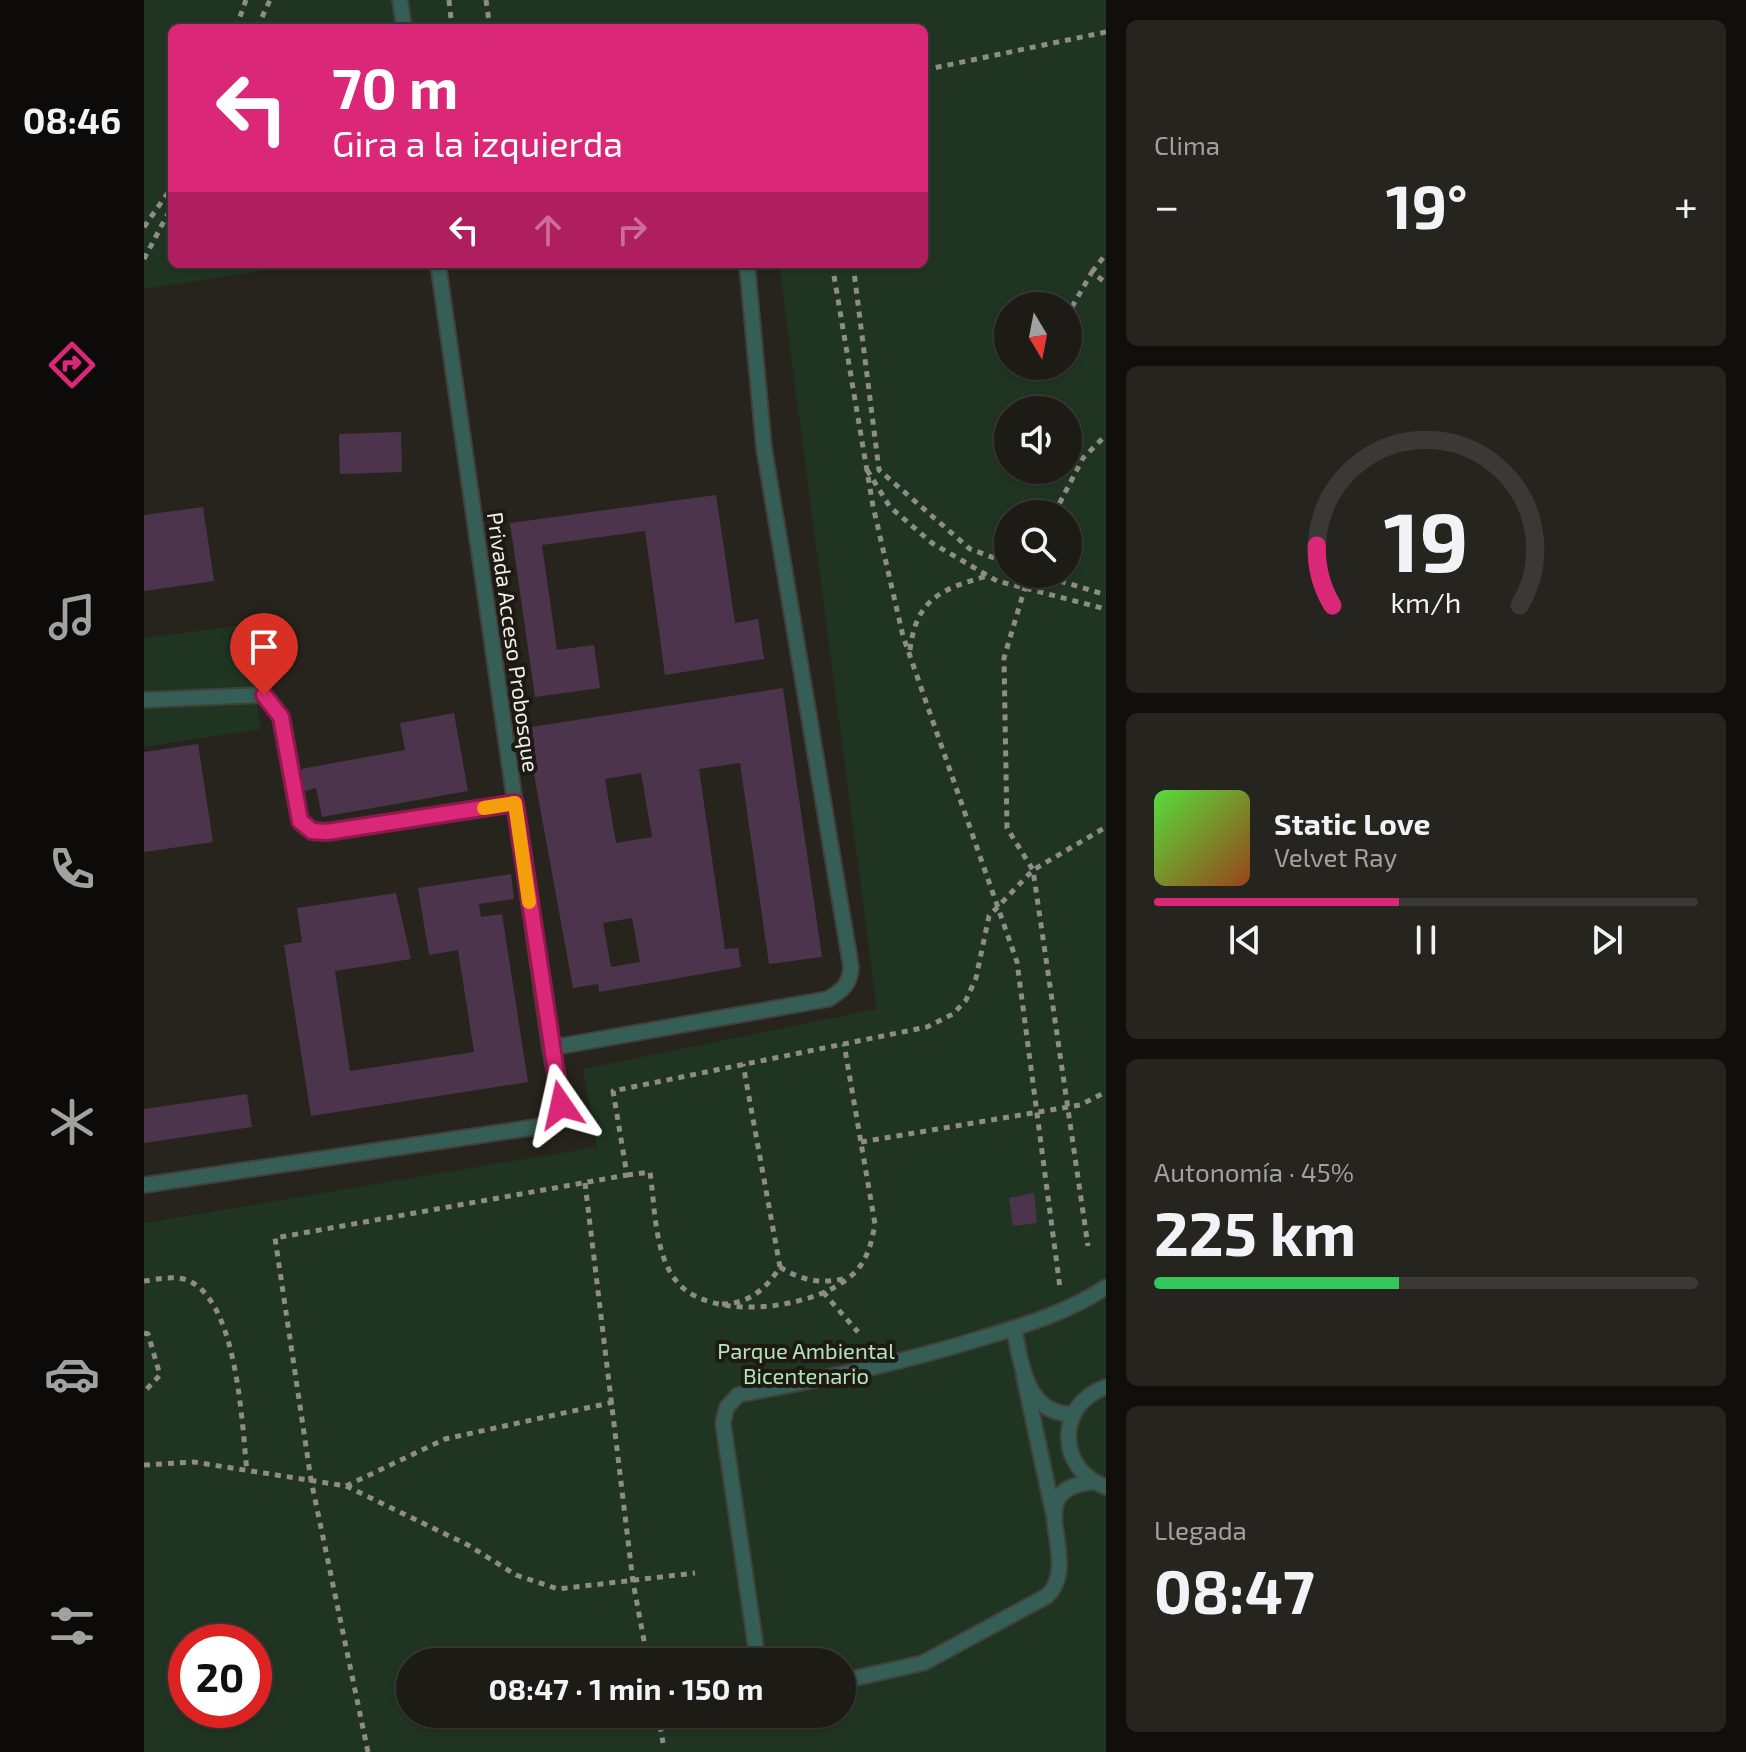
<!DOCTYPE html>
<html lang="es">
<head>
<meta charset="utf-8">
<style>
  :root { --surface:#1d1b16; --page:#25241f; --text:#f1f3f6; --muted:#a0a1a1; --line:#3b3935; --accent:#db2777 }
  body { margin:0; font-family:"Exo 2",sans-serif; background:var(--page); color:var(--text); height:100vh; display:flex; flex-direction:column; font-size:30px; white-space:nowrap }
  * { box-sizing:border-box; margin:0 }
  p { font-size:26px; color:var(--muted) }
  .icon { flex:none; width:44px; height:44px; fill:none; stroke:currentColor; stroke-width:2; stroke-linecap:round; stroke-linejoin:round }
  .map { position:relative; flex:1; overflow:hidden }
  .side { display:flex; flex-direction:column; gap:20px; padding:20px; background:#100f0c; width:640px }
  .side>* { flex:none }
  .hud { position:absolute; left:24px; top:24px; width:760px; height:244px; border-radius:12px; box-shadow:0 2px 6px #0004,0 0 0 2px var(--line); background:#db2777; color:#fff; overflow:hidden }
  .needle { width:52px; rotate:170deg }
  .buttons { position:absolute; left:850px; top:292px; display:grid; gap:16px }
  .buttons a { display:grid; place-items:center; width:88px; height:88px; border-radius:50%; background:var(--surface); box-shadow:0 2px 6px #0004,0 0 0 2px var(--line); font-size:40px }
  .speed { position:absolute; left:24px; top:1624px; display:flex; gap:16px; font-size:40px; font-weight:700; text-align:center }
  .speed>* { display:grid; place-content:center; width:104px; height:104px; border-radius:50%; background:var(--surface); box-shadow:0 2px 6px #0004,0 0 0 2px var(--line); line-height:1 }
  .speed .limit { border:12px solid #d22; background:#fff; color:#111 }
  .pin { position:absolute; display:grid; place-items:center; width:68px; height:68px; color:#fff; margin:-82px -34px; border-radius:50% 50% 50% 0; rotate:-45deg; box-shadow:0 0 8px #0007 }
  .pin .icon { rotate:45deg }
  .me { position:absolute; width:88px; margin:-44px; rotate:349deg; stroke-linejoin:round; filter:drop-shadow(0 0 6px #0008) }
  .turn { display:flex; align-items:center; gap:28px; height:168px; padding:0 32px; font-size:36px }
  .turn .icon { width:104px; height:104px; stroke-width:2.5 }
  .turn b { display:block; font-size:56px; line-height:68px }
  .lanes { display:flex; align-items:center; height:76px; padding:0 32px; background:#0003; justify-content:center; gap:40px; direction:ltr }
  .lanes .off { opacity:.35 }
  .big { font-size:60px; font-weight:700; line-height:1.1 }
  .side .tile { flex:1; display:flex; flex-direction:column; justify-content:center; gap:12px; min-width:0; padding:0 28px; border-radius:12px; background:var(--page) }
  .side .dial { align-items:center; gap:0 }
  .dial svg { height:208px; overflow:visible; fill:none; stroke:var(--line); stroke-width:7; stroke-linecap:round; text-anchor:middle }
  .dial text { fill:var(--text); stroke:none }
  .song { display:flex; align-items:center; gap:24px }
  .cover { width:96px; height:96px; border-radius:12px; background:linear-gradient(135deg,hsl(110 70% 55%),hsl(20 70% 35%)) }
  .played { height:8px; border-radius:4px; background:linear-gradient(90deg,var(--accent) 45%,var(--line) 45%) }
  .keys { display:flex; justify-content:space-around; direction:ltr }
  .heat { display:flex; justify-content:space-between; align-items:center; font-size:44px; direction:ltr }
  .charge { height:12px; border-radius:6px; background:linear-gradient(90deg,#34c759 45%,var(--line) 0) }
  .trip { position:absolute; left:252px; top:1648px; width:460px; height:80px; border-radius:40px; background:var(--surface); box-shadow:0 2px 6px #0004,0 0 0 2px var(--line); font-weight:700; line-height:80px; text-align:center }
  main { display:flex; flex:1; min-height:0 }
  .tab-bar { display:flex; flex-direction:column; width:144px; justify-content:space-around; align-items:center; background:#0c0b09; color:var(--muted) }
  .tab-bar .icon { width:56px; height:56px }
  .tab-bar .active { color:var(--accent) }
  .tab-bar b { font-size:36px; color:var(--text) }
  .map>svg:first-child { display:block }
</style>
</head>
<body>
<main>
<nav class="tab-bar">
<b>08:46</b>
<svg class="icon active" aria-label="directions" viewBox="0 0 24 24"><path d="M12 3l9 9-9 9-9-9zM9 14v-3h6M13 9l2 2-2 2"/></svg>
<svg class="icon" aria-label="music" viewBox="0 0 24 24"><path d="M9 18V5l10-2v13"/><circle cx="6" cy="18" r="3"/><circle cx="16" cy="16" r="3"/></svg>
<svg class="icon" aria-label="phone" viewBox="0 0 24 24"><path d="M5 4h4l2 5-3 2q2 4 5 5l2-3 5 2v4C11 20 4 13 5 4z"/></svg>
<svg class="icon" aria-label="climate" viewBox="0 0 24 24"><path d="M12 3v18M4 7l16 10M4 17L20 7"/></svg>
<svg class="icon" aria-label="car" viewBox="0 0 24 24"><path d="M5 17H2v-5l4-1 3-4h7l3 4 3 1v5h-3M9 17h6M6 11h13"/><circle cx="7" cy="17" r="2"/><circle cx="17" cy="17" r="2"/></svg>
<svg class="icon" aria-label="filters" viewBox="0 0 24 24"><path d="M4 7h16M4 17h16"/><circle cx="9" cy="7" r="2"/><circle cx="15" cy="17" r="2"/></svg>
</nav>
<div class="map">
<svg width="962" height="1752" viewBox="0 0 962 1752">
  <rect width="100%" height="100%" fill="#27241d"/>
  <g fill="#1f3522" fill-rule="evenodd">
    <path d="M 0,0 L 962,0 L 962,1752 L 0,1752 L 0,1223 L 453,1147 L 439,1069 L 733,1009 L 635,264 L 780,264 L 780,28 L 28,28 L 28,264 L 159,264 L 0,289 ZM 864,306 L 924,306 L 924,366 L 864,366 ZM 864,410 L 924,410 L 924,470 L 864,470 ZM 864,514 L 924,514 L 924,574 L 864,574 ZM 42,1642 L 110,1642 L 110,1710 L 42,1710 ZM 266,1662 L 698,1662 L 698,1714 L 266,1714 Z"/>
    <polygon points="100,625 117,729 0,747 0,638"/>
  </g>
  <g fill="#4c354c" fill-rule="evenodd">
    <polygon points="257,432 258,472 196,474 195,434"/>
    <polygon points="572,495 591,623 614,619 620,659 521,675 501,531 398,545 413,650 450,645 456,688 391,697 366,523"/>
    <polygon points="59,507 70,581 0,591 0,515"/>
    <path d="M 639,688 L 678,957 L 625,964 L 596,763 L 555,769 L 581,949 L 594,948 L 597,967 L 455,992 L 454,984 L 429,988 L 383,736 L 387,727 ZM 497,773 L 508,837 L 472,843 L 461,779 ZM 488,918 L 496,962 L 467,967 L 459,923 Z"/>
    <polygon points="310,713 324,791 178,817 172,788 160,791 157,769 261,750 256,723"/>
    <polygon points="54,744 69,842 0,852 0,752"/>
    <polygon points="367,874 370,899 335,904 337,917 358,914 384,1082 167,1116 140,945 158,942 153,908 252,893 267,959 191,971 206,1071 330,1052 314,950 285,955 274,888"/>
    <polygon points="103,1094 108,1127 0,1143 0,1109"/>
    <polygon points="890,1193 893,1223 869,1226 865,1198"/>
  </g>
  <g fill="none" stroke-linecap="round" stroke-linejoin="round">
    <g stroke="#43403a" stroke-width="18">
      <g id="service">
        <polyline points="256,0 260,28"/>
        <polyline points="0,700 120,695 137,717 156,821 168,831 183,832 371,803"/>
        <path d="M 406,1048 L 684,999 C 699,990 706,984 707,967 L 620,448 L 603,264"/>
        <polyline points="0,1185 392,1127 411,1120 417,1105 406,1048 294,264"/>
        <path d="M 870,1328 C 877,1363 882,1415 929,1414"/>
        <polyline points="880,1377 909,1512"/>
        <path d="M 962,1387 C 912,1404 912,1469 962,1487"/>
        <path d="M 614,1662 L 579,1423 L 583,1407 L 594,1395 C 677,1379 758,1363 838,1338 C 881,1325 925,1312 962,1287"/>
        <path d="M 698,1681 L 779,1663 L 903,1596 C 941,1560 872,1489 949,1482"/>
      </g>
    </g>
    <g stroke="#8e8c86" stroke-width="5" stroke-dasharray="6 6" stroke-linecap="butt">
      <polyline points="305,0 308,28"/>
      <polyline points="342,0 346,28"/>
      <polyline points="92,28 102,0"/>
      <polyline points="113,28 126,0"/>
      <polyline points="780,70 962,32"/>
      <polyline points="0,227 28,187"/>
      <polyline points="0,259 28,206"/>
      <polyline points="688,264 729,506 759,636 873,962 916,1288"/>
      <polyline points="709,264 735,470 826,549 864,563"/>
      <polyline points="948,272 962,254"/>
      <polyline points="928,307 948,272 962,283"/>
      <polyline points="723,470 746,507 788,543 853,581 962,609"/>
      <polyline points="910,514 939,458 962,435"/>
      <polyline points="885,574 860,658 863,828 889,870 944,1246"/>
      <polyline points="893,574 962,595"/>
      <path d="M 766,650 C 772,599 797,589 843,576"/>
      <polyline points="717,1142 936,1105 962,1092"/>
      <path d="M 483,1175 L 506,1172 C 511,1206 510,1256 534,1283 C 570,1324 682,1308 714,1269 C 725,1255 728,1240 731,1224 L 700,1044"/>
      <polyline points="441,1183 489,1582 504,1662"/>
      <path d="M 636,1267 C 656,1280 676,1284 699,1279"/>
      <path d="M 0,1281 C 15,1279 36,1274 49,1283 C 94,1310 98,1425 103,1472"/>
      <polyline points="679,1292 714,1332"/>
      <path d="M 578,1304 C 605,1304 623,1288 636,1267 L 599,1064"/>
      <polyline points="0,1333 4,1334 16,1375 0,1392"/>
      <polyline points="0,1465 50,1462 202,1486 324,1545 372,1575 414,1589 551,1573"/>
      <polyline points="202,1486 301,1439 470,1402"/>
      <polyline points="514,1714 519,1743"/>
      <polyline points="224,1752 167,1480 131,1238 483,1175 469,1091 783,1027 809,1014 822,1000 832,978 845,916 889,870 962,827"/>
    </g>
    <use href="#service" stroke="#355e56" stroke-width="14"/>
  </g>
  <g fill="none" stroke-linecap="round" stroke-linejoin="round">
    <g stroke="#8e194d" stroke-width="20">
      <polyline id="route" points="120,695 137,717 156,821 168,831 183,832 371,803 417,1105"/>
    </g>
    <use href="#route" stroke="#db2777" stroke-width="14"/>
    <polyline stroke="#f59e0b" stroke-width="14" points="340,808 371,803 385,902"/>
  </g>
  <g text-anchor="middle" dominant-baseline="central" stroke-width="8" stroke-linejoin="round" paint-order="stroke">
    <g font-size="22" fill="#f1efea" stroke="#1e1a13">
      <text transform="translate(370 642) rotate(82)">Privada Acceso Probosque</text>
    </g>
    <g font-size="22" fill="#b3e4b8" stroke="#1e1a13">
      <text x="662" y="1350">Parque Ambiental<tspan x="662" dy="25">Bicentenario</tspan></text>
    </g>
  </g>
</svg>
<div class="buttons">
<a><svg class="needle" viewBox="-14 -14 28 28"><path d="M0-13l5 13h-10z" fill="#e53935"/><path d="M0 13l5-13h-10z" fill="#a0a1a1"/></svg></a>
<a><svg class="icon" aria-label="sound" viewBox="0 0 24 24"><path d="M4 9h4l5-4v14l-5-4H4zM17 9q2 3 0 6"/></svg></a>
<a><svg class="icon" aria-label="search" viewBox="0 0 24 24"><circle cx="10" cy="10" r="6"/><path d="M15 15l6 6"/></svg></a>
</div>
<div class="speed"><div class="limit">20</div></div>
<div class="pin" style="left:120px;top:695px;background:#d93025"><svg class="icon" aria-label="arrive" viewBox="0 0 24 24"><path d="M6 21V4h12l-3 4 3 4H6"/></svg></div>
<svg class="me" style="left:417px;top:1105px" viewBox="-20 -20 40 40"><path d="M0-17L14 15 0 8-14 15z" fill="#db2777" stroke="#fff" stroke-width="4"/></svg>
<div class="trip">08:47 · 1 min · 150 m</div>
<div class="hud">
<div class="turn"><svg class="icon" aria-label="left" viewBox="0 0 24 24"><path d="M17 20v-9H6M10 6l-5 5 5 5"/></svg><div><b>70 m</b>Gira a la izquierda</div></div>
<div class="lanes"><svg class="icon" aria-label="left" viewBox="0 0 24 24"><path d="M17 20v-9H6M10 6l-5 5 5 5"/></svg><svg class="icon off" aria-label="ahead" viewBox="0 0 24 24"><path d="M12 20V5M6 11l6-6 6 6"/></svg><svg class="icon off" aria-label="right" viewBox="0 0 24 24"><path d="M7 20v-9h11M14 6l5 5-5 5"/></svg></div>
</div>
</div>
<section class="side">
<div class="tile"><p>Clima</p>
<div class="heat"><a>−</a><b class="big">19°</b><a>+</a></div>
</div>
<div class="tile dial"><svg viewBox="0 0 100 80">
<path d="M14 69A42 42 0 1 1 86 69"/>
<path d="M14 69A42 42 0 0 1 8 46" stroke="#db2777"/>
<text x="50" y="56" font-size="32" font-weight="700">19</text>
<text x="50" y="72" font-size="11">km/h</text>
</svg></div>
<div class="tile">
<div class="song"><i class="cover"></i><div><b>Static Love</b><p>Velvet Ray</p></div></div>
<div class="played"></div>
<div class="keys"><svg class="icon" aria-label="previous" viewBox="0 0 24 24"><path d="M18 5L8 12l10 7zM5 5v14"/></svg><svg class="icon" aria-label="pause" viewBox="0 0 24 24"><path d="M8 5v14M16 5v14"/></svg><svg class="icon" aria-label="next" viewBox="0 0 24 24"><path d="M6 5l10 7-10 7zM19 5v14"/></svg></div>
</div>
<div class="tile"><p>Autonomía · 45%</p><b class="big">225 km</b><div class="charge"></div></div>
<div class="tile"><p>Llegada</p><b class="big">08:47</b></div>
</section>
</main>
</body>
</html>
